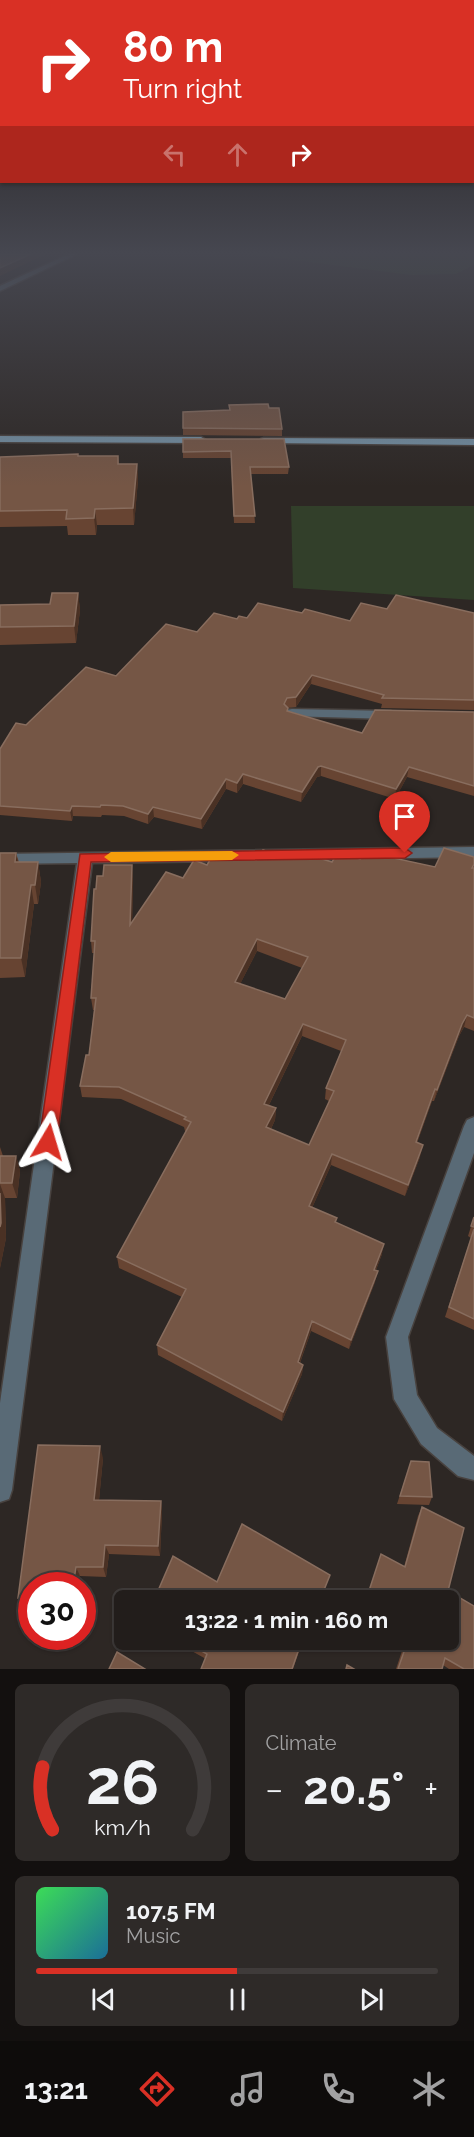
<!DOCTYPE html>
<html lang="en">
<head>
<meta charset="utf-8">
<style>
  :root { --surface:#221d1b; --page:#2e2a28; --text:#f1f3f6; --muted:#a2a2a3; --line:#3f3b3a; --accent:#d93025 }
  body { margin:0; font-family:Raleway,sans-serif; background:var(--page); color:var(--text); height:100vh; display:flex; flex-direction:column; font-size:22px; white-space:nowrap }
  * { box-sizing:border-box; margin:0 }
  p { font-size:20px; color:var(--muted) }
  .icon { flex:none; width:33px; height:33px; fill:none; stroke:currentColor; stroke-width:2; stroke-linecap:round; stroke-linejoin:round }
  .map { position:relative; height:1669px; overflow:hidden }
  .sheet { display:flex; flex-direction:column; gap:15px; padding:15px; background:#13100f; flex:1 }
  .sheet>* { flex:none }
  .banner { position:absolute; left:0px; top:0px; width:474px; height:183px; box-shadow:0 2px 4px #0004,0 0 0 2px var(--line); background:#d93025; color:#fff; overflow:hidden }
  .speed { position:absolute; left:18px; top:1572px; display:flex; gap:12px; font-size:30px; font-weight:700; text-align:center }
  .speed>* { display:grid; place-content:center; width:78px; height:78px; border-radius:50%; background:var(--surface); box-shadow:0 2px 4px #0004,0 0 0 2px var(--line); line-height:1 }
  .speed .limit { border:9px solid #d22; background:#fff; color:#111 }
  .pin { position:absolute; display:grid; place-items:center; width:51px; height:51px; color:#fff; margin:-62px -26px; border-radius:50% 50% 50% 0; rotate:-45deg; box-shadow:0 0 6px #0007 }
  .pin .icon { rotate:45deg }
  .me { position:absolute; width:66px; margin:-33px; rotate:7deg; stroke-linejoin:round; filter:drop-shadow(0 0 4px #0008) }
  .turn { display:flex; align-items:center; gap:21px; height:126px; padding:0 24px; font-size:27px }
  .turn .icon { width:78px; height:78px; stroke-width:2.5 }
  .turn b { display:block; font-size:42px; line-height:51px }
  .lanes { display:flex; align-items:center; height:57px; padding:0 24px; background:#0003; justify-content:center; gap:30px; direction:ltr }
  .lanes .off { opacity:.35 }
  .big { font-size:45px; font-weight:700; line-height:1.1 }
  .sheet .card { flex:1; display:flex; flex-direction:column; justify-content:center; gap:9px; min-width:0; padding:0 21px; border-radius:9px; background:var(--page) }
  .sheet .dial { align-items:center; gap:0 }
  .dial svg { height:156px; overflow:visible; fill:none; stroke:var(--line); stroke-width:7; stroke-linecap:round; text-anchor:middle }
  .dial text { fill:var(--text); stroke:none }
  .song { display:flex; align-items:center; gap:18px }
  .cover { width:72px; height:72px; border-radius:9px; background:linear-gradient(135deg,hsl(130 70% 55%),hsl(200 70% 35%)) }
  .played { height:6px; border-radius:3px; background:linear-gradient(90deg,var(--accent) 50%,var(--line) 50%) }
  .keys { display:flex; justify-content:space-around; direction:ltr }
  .heat { display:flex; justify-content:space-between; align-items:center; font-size:33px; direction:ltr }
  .sheet .tiles { flex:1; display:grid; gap:15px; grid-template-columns:1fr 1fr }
  .card:last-child { grid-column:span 2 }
  .trip { position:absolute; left:114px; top:1590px; width:345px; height:60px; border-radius:9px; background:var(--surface); box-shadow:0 2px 4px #0004,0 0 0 2px var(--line); font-weight:700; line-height:60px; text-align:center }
  .dock { display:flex; height:96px; justify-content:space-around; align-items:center; background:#0e0c0b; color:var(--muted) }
  .dock .icon { width:42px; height:42px }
  .dock .current { color:var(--accent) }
  .dock b { font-size:27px; color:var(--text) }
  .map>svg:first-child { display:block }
</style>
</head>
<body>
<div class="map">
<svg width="474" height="1669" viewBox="0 0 474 1669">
  <rect width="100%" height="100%" fill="#2d2724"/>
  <g fill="#323f2a">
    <polygon points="246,254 474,254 474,265 456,274 411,275"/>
    <polygon points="291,506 474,506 474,600 293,588"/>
  </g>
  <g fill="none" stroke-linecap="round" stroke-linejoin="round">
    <g stroke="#48423f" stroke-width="3">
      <g id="minor">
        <polygon points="292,709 391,711 398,715 391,719 287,716 285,713 287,710"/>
        <polygon points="474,847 474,857 92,863 12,1490 9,1499 0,1502 0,1403 77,863 0,864 0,854"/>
        <polygon points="474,1117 474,1153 408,1337 417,1395 437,1428 474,1456 474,1480 458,1476 421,1444 394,1399 386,1337 464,1126 467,1120"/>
      </g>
    </g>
    <g stroke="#48423f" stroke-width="3">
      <polygon id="tertiary" points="69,254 77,254 0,291 0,286"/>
    </g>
    <g stroke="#48423f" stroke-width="3">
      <g id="secondary">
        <polygon points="0,436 201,437 206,440 201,443 0,442"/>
        <polygon points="264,438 474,439 474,445 261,443 261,439"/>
      </g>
    </g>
    <use href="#minor" fill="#596a76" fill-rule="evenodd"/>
    <use href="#tertiary" fill="#596a76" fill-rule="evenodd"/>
    <use href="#secondary" fill="#748fa2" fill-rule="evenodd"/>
  </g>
  <g fill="#674432" fill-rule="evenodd">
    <polygon points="229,405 282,429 282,436 183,435 183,412 229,410"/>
    <polygon points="183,439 289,467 288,474 251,474 255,523 234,523 231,458 183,458"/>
    <polygon points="118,456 119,464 137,464 138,480 134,525 97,525 96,535 68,535 67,526 0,527 0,457"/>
    <polygon points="78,593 80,610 76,643 0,645 0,605 50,604"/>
    <polygon points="387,609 474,613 474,710 381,708 382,704 311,684 296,707 287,708 288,711 362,733 474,712 474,796 407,777 395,799 321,776 317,777 301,802 243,784 237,793 226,789 202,829 154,817 148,824 124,816 102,815 101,817 73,816 72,821 0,815 0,749 26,725 197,632 237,619 302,613 350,621"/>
    <path d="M 360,850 L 435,867 L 474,857 L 474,1031 L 464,1027 L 459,1036 L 434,1101 L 432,1101 L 417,1143 L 420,1157 L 405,1196 L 331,1165 L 312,1208 L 337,1218 L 336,1223 L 382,1254 L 376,1270 L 375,1282 L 349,1349 L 311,1331 L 300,1363 L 303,1365 L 302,1374 L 282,1421 L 158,1355 L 157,1345 L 182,1297 L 119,1268 L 117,1257 L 186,1131 L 185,1131 L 184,1127 L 121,1099 L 82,1097 L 80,1086 L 89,1055 L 94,1010 L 93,1010 L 91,998 L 94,953 L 92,953 L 91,941 L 96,889 L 133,877 L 132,922 L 183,878 L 207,865 L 238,860 L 256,860 L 275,854 L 332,862 L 359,858 ZM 257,951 L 302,968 L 285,999 L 240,984 ZM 302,1036 L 341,1051 L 326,1088 L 325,1099 L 329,1101 L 309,1145 L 271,1129 L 275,1120 L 276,1108 L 269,1105 Z"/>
    <polygon points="0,853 16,853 19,862 38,862 41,882 38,904 34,904 25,977 0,978"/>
    <polygon points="0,1147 3,1156 16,1156 20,1171 17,1198 5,1198 6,1238 0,1268"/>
    <polygon points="474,1217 474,1330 445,1317 471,1238 468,1236"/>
    <polygon points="103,1458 99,1500 161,1501 162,1512 160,1556 109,1554 106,1577 80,1576 79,1586 32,1586 32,1607 23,1607 18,1598"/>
    <polygon points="411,1461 432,1497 429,1505 397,1504"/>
    <polygon points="422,1507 448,1591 474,1669 449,1669 443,1665 442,1669 396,1669 404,1645 394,1640 448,1640 404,1567 418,1516"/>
    <polygon points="172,1640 303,1640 293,1669 201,1669 206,1659"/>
  </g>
  <g fill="#4a3124">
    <polygon points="31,254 46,254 0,276 0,268"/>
    <polygon points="137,464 138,480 134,525 133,508"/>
    <polygon points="95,509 97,525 96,535 94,518"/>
    <polygon points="78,593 80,610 76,643 74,626"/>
    <polygon points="312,675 311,684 296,707 296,697"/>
    <polygon points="321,766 321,776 317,777 301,802 302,792 318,767"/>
    <polygon points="409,767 407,777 395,799 396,789"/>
    <polygon points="243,774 243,784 237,793 237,783"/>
    <polygon points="226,779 226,789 202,829 201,819"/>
    <polygon points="72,806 73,816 72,821 70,811"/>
    <polygon points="153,807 154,817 148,824 148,814"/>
    <polygon points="16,853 20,872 15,862"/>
    <polygon points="38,862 41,882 38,904 35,885"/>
    <polygon points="132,865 133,877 132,937 130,925"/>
    <polygon points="31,885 34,904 25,977 21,958"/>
    <polygon points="257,939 257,951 235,994 235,982"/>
    <polygon points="467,1015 464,1027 459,1036 434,1101 437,1090 462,1024"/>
    <polygon points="303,1024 302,1036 264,1115 264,1104"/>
    <polygon points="435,1089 432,1101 413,1154 416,1142"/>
    <polygon points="276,1108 275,1120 266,1139 266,1127"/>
    <polygon points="423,1145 420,1157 405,1196 408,1185"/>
    <polygon points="332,1154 331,1165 308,1217 309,1206"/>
    <polygon points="16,1156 20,1171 17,1198 12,1183"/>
    <polygon points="0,1184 5,1198 6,1238 0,1268"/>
    <polygon points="384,1244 382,1254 372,1280 374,1270"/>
    <polygon points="378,1271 375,1282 349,1349 351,1340"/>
    <polygon points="312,1321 311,1331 297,1371 298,1362"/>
    <polygon points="303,1365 302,1374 282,1421 283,1412"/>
    <polygon points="100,1446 103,1458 98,1511 94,1500"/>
    <polygon points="161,1501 162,1512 160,1556 158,1546"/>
    <polygon points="105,1545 109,1554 106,1577 103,1567"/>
    <polygon points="76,1567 80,1576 79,1586 73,1586"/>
  </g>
  <g fill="#755645" stroke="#886d5e" stroke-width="1.5" fill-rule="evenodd">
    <polygon points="0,254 31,254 0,268"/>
    <polygon points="268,404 269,408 279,408 282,429 183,428 183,412 230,410 229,405"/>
    <polygon points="183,439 284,439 289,467 250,467 255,516 234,516 231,451 183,452"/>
    <polygon points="78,454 78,456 118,456 118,464 137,464 133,508 95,509 94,518 66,519 67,510 0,511 0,457"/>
    <polygon points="52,593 78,593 74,626 0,627 0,605 50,604"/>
    <polygon points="396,595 474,613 474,700 382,698 384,695 312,675 296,697 287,698 284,704 288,708 287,711 362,733 375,710 474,712 474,786 409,767 396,789 321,766 318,767 302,792 243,774 237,783 226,779 201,819 153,807 148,814 123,806 101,805 100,807 72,806 70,811 0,806 0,749 16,723 26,725 86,667 116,676 166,624 197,632 214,613 237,619 239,616 247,618 258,603 302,613 305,609 350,621 361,603 387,609"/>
    <path d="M 444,848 L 474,857 L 474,864 L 472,868 L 474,868 L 474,1018 L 467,1015 L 462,1024 L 437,1090 L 435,1089 L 416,1142 L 423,1145 L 408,1185 L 332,1154 L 309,1206 L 337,1218 L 335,1222 L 384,1244 L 374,1270 L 378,1271 L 351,1340 L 312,1321 L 298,1362 L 303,1365 L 283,1412 L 157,1345 L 186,1289 L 117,1257 L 191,1122 L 184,1119 L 186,1117 L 119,1087 L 80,1086 L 86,1055 L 89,1055 L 96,998 L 91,998 L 95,941 L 91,941 L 94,889 L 96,889 L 97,876 L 103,876 L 104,865 L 132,865 L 130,925 L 166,872 L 183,878 L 194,860 L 207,865 L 214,853 L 238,860 L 241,855 L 256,860 L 263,850 L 275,854 L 277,852 L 297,858 L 298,855 L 315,859 L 316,857 L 332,862 L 338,852 L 360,859 L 360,850 L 384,852 L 384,856 L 435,867 ZM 257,939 L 308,957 L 285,999 L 235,982 ZM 303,1024 L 346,1040 L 326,1088 L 334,1091 L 309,1145 L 266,1127 L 276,1108 L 264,1104 Z"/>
    <polygon points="0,853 16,853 15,862 38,862 35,885 31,885 21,958 0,958"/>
    <polygon points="0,1156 16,1156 12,1183 0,1183"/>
    <polygon points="0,1193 1,1223 0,1227"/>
    <polygon points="474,1217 474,1227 471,1226"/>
    <polygon points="474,1229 474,1319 449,1307"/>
    <polygon points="38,1445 100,1446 94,1500 161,1501 158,1546 105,1545 103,1567 76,1567 73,1586 32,1586 32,1599 18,1598"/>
    <polygon points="411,1461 429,1462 432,1497 400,1496"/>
    <polygon points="422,1507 464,1528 448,1591 474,1606 474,1669 464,1669 445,1658 442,1669 398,1669 408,1640 448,1640 448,1600 366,1600 381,1554 405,1567"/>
    <polygon points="242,1524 330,1575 320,1600 154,1600 173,1556 217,1582"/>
    <polygon points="182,1640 302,1640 292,1669 201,1669 207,1654"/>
    <polygon points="117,1652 145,1669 109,1669"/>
    <polygon points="347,1665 354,1669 346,1669"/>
  </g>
  <linearGradient id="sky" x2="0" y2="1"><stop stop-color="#191514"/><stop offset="0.52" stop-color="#464750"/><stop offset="1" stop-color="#464750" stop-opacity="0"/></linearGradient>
  <rect width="474" height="487" fill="url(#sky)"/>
  <polygon fill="#d93025" stroke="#8d1f18" stroke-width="1.5" points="405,848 412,853 405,858 91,862 57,1142 54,1148 48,1150 42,1148 39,1142 80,854"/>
  <polygon fill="#f59e0b" points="232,851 239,855 232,860 111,862 104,857 111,852"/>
</svg>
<div class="speed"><div class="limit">30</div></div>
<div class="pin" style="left:405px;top:853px;background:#d93025"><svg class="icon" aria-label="arrive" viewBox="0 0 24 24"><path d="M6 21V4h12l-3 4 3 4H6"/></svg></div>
<svg class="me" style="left:48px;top:1142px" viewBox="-20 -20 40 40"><path d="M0-17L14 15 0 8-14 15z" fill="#d93025" stroke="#fff" stroke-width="4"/></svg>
<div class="trip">13:22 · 1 min · 160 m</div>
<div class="banner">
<div class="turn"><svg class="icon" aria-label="right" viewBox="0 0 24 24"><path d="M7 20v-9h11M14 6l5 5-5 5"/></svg><div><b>80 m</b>Turn right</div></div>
<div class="lanes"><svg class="icon off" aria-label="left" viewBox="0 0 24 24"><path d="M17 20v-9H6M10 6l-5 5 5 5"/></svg><svg class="icon off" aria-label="ahead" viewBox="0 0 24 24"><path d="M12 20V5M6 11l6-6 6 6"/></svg><svg class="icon" aria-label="right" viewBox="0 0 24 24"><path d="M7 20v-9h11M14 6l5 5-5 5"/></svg></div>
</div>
</div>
<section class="sheet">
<div class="tiles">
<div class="card dial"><svg viewBox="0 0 100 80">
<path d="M14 69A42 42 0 1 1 86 69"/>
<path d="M14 69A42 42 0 0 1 9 37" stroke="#d93025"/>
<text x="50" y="56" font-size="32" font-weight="700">26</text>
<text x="50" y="72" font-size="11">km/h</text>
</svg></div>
<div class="card"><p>Climate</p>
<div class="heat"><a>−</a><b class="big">20.5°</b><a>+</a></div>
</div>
<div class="card">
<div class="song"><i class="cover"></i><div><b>107.5 FM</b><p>Music</p></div></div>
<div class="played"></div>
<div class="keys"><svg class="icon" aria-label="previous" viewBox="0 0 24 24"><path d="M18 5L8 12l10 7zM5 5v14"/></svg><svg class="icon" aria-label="pause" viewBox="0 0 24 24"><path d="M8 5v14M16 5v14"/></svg><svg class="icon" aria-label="next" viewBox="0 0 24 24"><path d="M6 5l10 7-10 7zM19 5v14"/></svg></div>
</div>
</div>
</section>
<nav class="dock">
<b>13:21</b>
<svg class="icon current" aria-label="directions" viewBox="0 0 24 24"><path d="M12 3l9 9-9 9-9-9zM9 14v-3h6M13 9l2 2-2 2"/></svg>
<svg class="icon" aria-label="music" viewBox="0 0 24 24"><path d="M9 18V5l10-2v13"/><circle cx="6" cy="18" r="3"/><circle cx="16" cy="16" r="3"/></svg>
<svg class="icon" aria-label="phone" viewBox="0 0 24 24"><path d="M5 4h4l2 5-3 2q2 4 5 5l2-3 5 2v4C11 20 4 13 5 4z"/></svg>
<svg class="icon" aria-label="climate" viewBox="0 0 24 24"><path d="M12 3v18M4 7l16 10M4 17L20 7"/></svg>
</nav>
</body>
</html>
